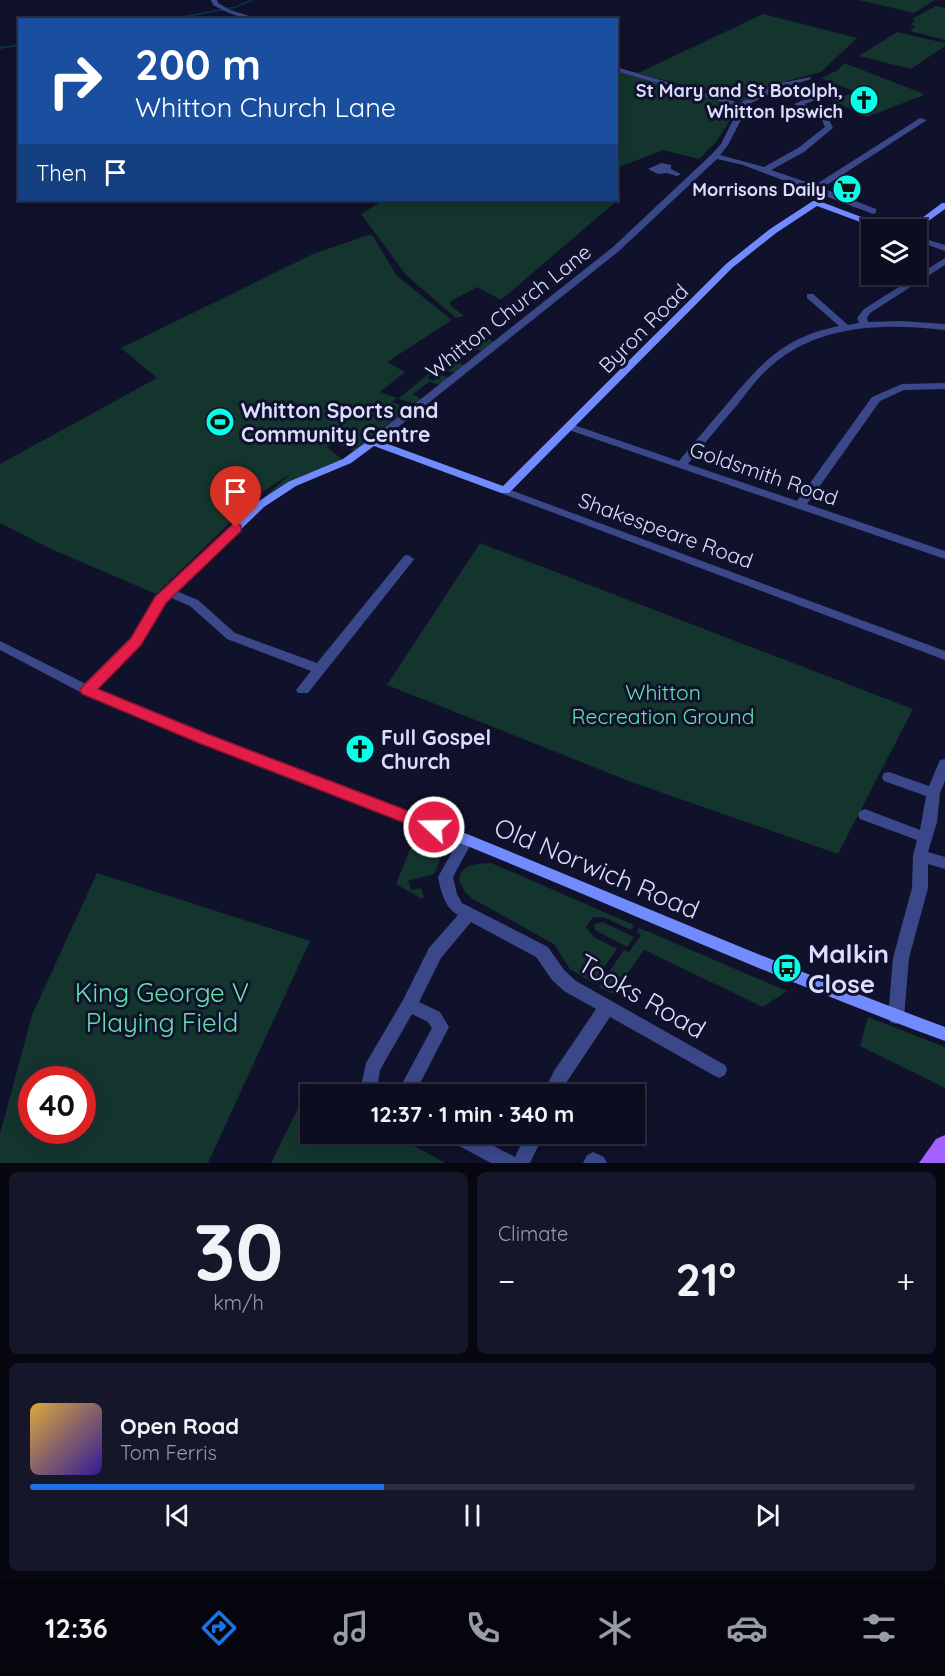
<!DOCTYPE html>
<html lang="en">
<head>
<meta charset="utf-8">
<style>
  :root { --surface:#0c0d20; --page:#151629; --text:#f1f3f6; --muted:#9a9ca5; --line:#2c2d3e; --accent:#1a73e8 }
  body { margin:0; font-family:Quicksand,sans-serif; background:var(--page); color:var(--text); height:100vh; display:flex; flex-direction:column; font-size:22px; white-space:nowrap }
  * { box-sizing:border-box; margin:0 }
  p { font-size:20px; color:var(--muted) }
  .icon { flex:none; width:33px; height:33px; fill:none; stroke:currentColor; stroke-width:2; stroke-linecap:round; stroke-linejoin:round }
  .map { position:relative; height:1163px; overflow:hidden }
  .drawer { display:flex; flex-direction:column; gap:9px; padding:9px; background:#070712; flex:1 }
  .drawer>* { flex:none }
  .banner { position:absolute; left:18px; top:18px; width:600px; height:183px; border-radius:0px; box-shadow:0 3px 15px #0003,0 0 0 2px var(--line); background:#1a4fa0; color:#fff; overflow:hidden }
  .tools { position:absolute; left:861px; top:219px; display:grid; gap:12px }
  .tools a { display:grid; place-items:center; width:66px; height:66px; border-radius:0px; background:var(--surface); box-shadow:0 3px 15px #0003,0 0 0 2px var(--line); font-size:30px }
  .speed { position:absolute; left:18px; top:1066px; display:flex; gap:12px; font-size:30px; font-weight:700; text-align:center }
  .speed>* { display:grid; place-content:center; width:78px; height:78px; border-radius:50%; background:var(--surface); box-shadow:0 3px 15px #0003,0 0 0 2px var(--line); line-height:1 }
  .speed .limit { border:9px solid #d22; background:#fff; color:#111 }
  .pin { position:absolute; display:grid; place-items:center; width:51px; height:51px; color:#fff; margin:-62px -26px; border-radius:50% 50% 50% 0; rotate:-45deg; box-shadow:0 0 6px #0007 }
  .pin .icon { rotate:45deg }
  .me { position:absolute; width:66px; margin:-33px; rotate:291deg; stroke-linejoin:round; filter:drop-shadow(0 0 4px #0008) }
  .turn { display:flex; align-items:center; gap:21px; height:126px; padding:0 18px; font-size:27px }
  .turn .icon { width:78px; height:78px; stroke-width:2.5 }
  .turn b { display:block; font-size:42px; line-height:51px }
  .then { display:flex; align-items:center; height:57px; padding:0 18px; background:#0003; gap:12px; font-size:22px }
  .big { font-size:45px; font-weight:700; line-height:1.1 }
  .drawer .widget { flex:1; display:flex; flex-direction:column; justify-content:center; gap:9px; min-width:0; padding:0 21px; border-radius:9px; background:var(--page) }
  .drawer .dial { align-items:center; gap:0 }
  .dial b { font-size:78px; line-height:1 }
  .song { display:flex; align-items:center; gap:18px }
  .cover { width:72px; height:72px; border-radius:9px; background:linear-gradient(135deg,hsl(40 70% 55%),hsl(250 70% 35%)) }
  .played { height:6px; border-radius:3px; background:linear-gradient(90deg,var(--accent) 40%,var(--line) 40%) }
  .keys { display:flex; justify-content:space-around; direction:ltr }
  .heat { display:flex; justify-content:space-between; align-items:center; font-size:33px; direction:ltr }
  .drawer .tiles { flex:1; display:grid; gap:9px; grid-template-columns:1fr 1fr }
  .widget:last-child { grid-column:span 2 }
  .trip { position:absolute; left:300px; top:1084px; width:345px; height:60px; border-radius:0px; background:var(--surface); box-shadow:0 3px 15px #0003,0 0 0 2px var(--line); font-weight:700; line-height:60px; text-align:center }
  .tab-bar { display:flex; height:96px; justify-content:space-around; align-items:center; background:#05050d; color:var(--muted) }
  .tab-bar .icon { width:42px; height:42px }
  .tab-bar .current { color:var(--accent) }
  .tab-bar b { font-size:27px; color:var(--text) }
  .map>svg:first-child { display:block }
</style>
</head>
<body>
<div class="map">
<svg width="945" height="1163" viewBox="0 0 945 1163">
  <rect width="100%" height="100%" fill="#10112b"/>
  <g fill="#13352d" fill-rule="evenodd">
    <polygon points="859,0 935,0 914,13"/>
    <polygon points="936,6 945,8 945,40 910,31 915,27 911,24 915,21 912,19"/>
    <polygon points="763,14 857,38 821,72 787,81 745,102 638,73"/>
    <polygon points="897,32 945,43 945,46 911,69 859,56"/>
    <polygon points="844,63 922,93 924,95 867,117 832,100 856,92 821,78 838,70"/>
    <polygon points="617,71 735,104 737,109 716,142 699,159 663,150 617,168"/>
    <polygon points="617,197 620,198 501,300 477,287 451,301 450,305 464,316 456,318 406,275 361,214 384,200 616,200"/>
    <polygon points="368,235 373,236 397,276 452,320 387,362 405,372 380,392 397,398 392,402 405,407 405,411 354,451 334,443 327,447 343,460 285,484 262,499 291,473 260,494 156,594 49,548 0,523 0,464 157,378 121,348 313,254"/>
    <polygon points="477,334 495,342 482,351 472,348 456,361 465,366 456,373 448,371 454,364 448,361 427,378 433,381 441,375 449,378 440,385 429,382 413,394 422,400 417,404 398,399"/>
    <polygon points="480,543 913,709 838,854 634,783 387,685"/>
    <polygon points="425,840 440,860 434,874 408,881 411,890 421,888 424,897 422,899 396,884 411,847"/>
    <path d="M 491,863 L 634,925 L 631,930 L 606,918 L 593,917 L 586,927 L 594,937 L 617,949 L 593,983 L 570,969 L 554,944 L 473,899 L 465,892 L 459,881 C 461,863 476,864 491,863 Z"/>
    <path d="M 97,873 L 310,941 L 208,1163 L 0,1163 L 0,1134 L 32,1015 ZM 32,1080 L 82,1080 L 82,1131 L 32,1131 Z"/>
    <polygon points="603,922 634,937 627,947 595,930 594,924"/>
    <polygon points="639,928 654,934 787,991 763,1007 644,950 613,994 599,987 624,950 629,952 641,935 636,932"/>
    <polygon points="868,1017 945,1047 945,1088 860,1046"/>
    <polygon points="306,1092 312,1095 310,1134 391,1134 446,1163 271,1163"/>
  </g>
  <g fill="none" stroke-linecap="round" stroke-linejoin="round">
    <g stroke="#0a2e4a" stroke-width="2">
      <polyline points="167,20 236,7 252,0"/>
      <polyline points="0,48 20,45"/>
    </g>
    <g fill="#3a488a" fill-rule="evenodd">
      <path d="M 211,0 L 217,0 L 218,3 L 230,10 L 263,20 C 245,20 229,14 213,5 Z"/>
      <polygon points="616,67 740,103 776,84 811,77 811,79 782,88 745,106 745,112 728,145 720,155 764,167 798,148 825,127 821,118 794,104 817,94 823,94 823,98 804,104 827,115 833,128 804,152 771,170 815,185 920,118 927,120 822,188 876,209 876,213 873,214 743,165 717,159 619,251 377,444 369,444 368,442 369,440 613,247 712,154 721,144 737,112 737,106 616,71"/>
      <polygon points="661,163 671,165 671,169 681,174 677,176 666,173 658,174 648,169"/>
      <polygon points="916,236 945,245 945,251 916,241"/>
      <path d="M 945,258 L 945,265 L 870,313 L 867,318 L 868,322 L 901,321 L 945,324 L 945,330 C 886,323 818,324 771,366 C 758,377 748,391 738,404 C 721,424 704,443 688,464 L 797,501 L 872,397 L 902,384 L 945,383 L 945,389 L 904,390 L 880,401 L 807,504 L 945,551 L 945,559 L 566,429 L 565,427 L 570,424 L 574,425 L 679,461 C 695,441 711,423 727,404 C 761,363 784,337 839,326 L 807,298 L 807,294 L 813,294 L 848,325 L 859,323 L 857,318 L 864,309 Z"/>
      <polygon points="505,488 945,651 945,660 501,493 499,491 501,489"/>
      <polygon points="408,555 414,559 412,562 308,693 298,693 296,690 311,671 227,639 190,606 165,595 163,592 169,588 198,600 235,633 317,663 404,556"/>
      <polygon points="0,641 92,687 94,690 92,693 82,693 0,650"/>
      <polygon points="945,759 945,781 940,793 937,822 928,852 945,857 945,869 928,864 928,888 909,958 904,1017 902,1022 896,1024 890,1022 888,1017 893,958 912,888 913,856 917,840 860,819 858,815 860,811 865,809 920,830 926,796 884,781 882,777 884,773 889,772 929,786 940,760"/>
      <path d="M 466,834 L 471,836 L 473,840 L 453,877 L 457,894 L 462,903 L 548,947 L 564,970 L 576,981 L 725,1065 L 727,1070 L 725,1075 L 719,1078 L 713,1075 L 610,1017 L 566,1083 L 560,1095 L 542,1095 L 554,1071 L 596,1009 L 564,991 L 552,980 L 536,957 L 471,922 L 441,958 L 419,1002 L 440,1012 L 449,1027 L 414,1095 L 396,1095 L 432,1028 L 428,1022 L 412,1014 L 380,1070 L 378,1083 L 387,1095 L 366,1095 L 361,1086 L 366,1063 L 403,1000 L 429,948 L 458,915 C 444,907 441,891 438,877 L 461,836 Z"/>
      <polygon points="445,1134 471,1134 515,1157 526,1134 544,1134 530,1163 491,1163 448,1140"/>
      <polygon points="593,1152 604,1157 607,1163 583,1163 587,1155"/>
    </g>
    <g fill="#718bff" fill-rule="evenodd">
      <path d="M 813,201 L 819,201 L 896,230 L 882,230 L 817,206 L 776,233 L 732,268 L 509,493 L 501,493 L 374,446 L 351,463 L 296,486 L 264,507 L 165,603 L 140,645 L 96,689 C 221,741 348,786 472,836 C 630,900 785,968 945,1027 L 945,1041 C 781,981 622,909 460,843 C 335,792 207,746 82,693 L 80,690 L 82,687 L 131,639 L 156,597 L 256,503 L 288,482 L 343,459 L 369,440 L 377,440 L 503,486 L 726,264 L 770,229 Z"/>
      <polygon points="942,203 945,203 945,209 916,230 906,230"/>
    </g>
    <polygon fill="#a361ff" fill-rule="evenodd" points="945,1135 945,1163 919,1163 936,1139"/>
  </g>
  <polygon fill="#e11d48" stroke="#92132f" stroke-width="1.5" points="236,524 241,525 241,531 166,603 141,645 98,689 210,735 440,823 442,827 440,832 428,832 199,743 82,694 80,690 82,687 131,638 155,597 232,525"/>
  <defs>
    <g id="church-disc" transform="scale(1.5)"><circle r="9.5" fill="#06ffe5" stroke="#10112b"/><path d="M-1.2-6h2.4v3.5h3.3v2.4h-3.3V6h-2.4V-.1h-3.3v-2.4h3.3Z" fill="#111"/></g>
    <g id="supermarket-disc" transform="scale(1.5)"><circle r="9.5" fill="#06ffe5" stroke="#10112b"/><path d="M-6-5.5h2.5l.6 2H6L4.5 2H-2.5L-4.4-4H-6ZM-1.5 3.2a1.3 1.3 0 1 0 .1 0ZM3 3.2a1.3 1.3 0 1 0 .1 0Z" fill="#111"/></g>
    <g id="stadium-disc" transform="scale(1.5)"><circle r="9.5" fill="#06ffe5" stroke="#10112b"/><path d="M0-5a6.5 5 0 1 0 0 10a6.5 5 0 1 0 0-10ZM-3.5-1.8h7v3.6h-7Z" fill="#111"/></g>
    <g id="bus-disc" transform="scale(1.5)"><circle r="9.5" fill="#06ffe5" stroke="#10112b"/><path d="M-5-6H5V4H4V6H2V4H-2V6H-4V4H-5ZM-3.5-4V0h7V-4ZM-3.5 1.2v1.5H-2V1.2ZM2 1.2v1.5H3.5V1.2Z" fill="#111"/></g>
  </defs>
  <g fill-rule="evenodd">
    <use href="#church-disc" x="864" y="100"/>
    <use href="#supermarket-disc" x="847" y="189"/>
    <use href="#stadium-disc" x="220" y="422"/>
    <use href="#church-disc" x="360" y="749"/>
    <use href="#bus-disc" x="787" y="968"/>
  </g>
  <g text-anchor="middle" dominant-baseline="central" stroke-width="6" stroke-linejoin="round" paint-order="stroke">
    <g font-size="18" font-weight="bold" fill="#daddff" stroke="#10112b" text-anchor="end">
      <text x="843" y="90">St Mary and St Botolph,<tspan x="843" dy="21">Whitton Ipswich</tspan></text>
      <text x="826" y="189">Morrisons Daily</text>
    </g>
    <g font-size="21" fill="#daddff" stroke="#10112b">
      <text transform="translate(508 311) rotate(-38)">Whitton Church Lane</text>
      <text transform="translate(643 328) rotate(-45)">Byron Road</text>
      <text transform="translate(764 473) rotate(19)">Goldsmith Road</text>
      <text transform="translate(666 530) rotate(20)">Shakespeare Road</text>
    </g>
    <g font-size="21" font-weight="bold" fill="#daddff" stroke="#10112b" text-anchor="start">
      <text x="241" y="410">Whitton Sports and<tspan x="241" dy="24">Community Centre</tspan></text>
      <text x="381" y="737">Full Gospel<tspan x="381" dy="24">Church</tspan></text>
    </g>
    <g font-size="21" fill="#62e3a8" stroke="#10112b">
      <text x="663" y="692">Whitton<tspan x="663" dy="24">Recreation Ground</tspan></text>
    </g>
    <g font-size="26" fill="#daddff" stroke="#10112b">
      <text transform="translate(597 868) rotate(23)">Old Norwich Road</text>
      <text transform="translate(642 996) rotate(30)">Tooks Road</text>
    </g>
    <g font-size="26" font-weight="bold" fill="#daddff" stroke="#10112b" text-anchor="start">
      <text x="808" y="953">Malkin<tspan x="808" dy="30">Close</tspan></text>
    </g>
    <g font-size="26" fill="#62e3a8" stroke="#10112b">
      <text x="162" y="992">King George V<tspan x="162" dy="30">Playing Field</tspan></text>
    </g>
  </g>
</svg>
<div class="tools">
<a><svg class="icon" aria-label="layers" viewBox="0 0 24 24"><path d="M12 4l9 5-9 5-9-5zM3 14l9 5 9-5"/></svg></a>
</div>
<div class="speed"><div class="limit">40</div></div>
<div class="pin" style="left:236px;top:528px;background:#d93025"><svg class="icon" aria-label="arrive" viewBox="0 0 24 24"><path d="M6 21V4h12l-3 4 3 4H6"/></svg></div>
<svg class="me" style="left:434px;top:827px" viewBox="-20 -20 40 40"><circle r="17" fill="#e11d48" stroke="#fff" stroke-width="3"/><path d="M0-11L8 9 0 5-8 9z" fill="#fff"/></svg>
<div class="trip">12:37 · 1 min · 340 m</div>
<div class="banner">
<div class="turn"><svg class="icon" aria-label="right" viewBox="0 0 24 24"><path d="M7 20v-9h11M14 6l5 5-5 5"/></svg><div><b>200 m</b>Whitton Church Lane</div></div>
<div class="then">Then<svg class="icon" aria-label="arrive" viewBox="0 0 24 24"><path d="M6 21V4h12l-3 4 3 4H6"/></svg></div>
</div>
</div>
<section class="drawer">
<div class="tiles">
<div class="widget dial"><b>30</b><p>km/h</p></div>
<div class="widget"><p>Climate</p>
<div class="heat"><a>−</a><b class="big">21°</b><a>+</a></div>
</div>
<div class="widget">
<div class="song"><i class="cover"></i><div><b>Open Road</b><p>Tom Ferris</p></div></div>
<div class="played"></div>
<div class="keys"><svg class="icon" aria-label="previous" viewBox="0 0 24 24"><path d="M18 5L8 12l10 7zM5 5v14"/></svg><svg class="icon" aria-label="pause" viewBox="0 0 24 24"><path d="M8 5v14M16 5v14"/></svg><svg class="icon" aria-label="next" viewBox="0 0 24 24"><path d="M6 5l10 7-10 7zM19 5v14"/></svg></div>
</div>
</div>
</section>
<nav class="tab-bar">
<b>12:36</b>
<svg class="icon current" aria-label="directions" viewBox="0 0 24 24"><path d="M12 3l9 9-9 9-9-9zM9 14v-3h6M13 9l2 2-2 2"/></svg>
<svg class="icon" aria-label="music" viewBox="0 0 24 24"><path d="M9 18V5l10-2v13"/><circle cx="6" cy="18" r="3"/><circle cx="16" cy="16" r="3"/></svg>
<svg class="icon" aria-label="phone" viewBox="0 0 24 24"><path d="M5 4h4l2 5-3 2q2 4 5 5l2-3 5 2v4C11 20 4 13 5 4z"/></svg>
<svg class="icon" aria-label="climate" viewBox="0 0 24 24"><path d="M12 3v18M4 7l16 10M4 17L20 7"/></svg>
<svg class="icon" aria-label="car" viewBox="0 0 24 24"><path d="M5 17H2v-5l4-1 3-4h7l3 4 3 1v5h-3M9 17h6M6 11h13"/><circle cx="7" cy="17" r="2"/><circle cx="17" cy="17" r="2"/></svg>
<svg class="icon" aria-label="filters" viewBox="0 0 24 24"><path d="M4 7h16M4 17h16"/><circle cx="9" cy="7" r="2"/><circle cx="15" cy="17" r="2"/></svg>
</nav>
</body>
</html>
